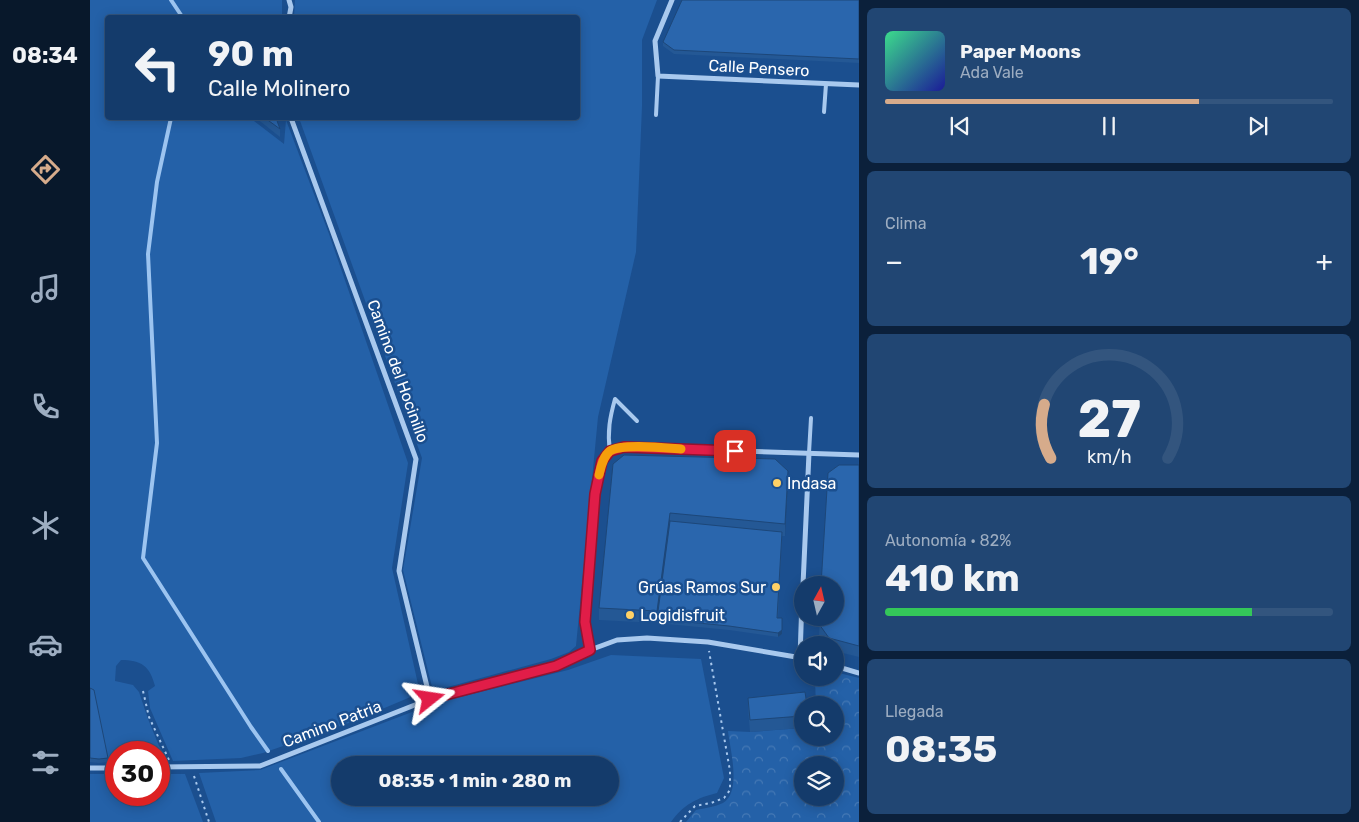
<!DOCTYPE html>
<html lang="es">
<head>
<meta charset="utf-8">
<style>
  :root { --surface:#143b6b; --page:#214673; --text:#f1f3f6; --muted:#9dadc1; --line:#33557e; --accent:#d6ab8b }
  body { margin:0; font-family:Rubik,sans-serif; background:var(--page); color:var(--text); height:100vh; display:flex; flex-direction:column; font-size:19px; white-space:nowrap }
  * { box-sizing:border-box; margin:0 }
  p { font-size:16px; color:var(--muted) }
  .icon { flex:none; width:28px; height:28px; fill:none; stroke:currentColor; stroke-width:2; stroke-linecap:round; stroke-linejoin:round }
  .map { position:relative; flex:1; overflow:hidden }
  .panel { display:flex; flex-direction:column; gap:8px; padding:8px; background:#0b203b; width:500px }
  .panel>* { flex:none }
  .banner { position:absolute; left:15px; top:15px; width:475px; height:105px; border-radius:5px; box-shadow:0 2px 12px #0003,0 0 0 1px var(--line); background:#143b6b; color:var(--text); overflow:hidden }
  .needle { width:32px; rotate:8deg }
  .tools { position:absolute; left:704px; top:576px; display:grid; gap:10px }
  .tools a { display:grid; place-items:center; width:50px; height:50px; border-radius:50%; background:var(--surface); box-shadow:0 2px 12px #0003,0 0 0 1px var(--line); font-size:25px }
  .speed { position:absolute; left:15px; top:741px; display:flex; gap:10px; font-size:25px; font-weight:700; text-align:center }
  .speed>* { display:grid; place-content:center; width:65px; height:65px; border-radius:50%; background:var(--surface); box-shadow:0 2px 12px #0003,0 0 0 1px var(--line); line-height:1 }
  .speed .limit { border:8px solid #d22; background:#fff; color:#111 }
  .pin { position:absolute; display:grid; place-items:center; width:42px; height:42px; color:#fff; margin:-21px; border-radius:10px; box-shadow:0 2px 8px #0006 }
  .me { position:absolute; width:55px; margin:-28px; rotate:75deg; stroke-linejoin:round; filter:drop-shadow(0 0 4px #0008) }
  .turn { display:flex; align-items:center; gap:18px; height:105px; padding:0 20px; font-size:22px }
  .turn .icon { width:65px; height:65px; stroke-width:2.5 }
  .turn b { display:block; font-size:35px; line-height:42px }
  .big { font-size:38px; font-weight:700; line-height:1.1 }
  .panel .tile { flex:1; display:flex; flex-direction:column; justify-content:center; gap:8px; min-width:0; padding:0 18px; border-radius:8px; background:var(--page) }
  .panel .dial { align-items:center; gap:0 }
  .dial svg { height:130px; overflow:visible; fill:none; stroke:var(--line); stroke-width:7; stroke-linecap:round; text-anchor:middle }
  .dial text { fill:var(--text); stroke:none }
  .song { display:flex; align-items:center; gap:15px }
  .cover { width:60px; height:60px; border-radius:8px; background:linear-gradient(135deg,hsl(150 70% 55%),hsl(240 70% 35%)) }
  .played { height:5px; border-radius:2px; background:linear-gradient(90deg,var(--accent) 70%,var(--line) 70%) }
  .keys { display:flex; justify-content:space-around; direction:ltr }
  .heat { display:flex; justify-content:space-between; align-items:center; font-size:28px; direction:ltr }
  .charge { height:8px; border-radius:4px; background:linear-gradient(90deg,#34c759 82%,var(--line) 0) }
  .trip { position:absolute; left:241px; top:756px; width:288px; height:50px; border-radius:25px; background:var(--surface); box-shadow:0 2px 12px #0003,0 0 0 1px var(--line); font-weight:700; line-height:50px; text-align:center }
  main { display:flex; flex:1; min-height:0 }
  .dock { display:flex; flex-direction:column; width:90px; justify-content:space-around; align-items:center; background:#08182b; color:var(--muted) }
  .dock .icon { width:35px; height:35px }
  .dock .selected { color:var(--accent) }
  .dock b { font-size:22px; color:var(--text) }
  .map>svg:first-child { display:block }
</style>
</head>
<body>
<main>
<nav class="dock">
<b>08:34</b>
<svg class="icon selected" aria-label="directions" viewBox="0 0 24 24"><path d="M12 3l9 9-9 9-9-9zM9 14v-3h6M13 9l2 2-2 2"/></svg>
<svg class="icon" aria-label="music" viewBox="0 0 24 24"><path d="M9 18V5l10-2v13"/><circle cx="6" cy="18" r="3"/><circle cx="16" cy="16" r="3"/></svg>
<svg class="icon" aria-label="phone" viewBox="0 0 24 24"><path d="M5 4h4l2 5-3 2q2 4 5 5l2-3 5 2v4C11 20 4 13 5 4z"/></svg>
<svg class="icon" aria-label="climate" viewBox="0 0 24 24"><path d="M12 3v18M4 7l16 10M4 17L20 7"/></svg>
<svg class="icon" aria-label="car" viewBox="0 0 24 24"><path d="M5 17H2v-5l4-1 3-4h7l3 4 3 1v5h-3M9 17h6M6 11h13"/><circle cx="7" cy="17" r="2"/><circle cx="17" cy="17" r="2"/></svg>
<svg class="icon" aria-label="filters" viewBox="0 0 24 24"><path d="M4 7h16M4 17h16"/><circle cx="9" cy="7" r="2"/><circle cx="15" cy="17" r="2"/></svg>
</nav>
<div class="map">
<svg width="769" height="822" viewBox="0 0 769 822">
  <defs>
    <pattern id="park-crowns" width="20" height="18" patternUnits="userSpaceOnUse" patternTransform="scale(1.25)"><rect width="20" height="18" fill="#2461a8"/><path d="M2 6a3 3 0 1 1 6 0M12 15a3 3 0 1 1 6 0" fill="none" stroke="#4579b5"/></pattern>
  </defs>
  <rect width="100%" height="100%" fill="#1b4f8f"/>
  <g fill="#2461a8" fill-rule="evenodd">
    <path d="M 0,0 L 192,0 L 192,17 L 18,18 L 18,118 L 160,118 L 194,144 L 196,120 L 239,234 L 318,463 L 302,568 L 330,693 L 259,723 L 173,753 L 151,758 L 83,761 L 60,708 L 58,691 L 65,686 C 60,666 51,660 31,660 L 26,666 L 25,681 L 43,685 L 49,692 L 58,719 L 69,746 L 76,756 L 75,762 L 69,762 L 69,752 L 26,752 L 26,763 L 18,762 L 4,694 L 0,692 Z"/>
    <polygon points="205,0 567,0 552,40 552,106 546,252 508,417 486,646 479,652 461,659 343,691 313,570 332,458 209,118 488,118 488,18 204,17"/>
    <path d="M 521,655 L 611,659 L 634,778 L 627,793 C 607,798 594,804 581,822 L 126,822 L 109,773 L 170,770 L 343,704 L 478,670 ZM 250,765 L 520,765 L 520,798 L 250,798 Z"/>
    <polygon points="0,774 26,774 26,795 69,795 69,774 95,774 113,822 0,822"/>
  </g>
  <path fill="url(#park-crowns)" fill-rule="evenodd" d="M 745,672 L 769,678 L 769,822 L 596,822 L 606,810 C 615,808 625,807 633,803 C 652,792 640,749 638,731 L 660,732 L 712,728 L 712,738 L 745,738 L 745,705 L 726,705 L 725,678 L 745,678 ZM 712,765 L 745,765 L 745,798 L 712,798 Z"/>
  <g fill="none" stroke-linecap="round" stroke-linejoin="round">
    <g stroke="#9cc4f0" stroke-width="4">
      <polyline points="81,0 93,18"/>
      <polyline points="81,118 67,182 58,254 67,443 53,558 161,727 178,751"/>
      <polyline points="191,769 229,822"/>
    </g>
    <g stroke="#a9c9ee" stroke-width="2" stroke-dasharray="2.5 4" stroke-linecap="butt">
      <polyline points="53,691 59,717 79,760"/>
      <polyline points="104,776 119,822"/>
      <polyline points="590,822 605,806 621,803 634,798 640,790 640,771 619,651"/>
    </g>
    <g stroke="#a9c9ee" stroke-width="4">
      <polyline points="734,112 736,84"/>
      <polyline points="566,115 568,76"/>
      <path d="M 520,451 C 517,432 520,417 525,399 L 547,421"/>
      <polyline points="719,453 721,418"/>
    </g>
    <g stroke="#a9c9ee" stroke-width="5">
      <polyline points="582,0 565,41 568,76 769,85"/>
      <polyline points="199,18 201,7 199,0"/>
      <polyline points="201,118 326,459 309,571 340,699"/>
      <polyline points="713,585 719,453"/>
      <polyline points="500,650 495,622 505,494 512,461 520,451 534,447 769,455"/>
      <polyline points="710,657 712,599"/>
      <polyline points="745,666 769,673"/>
      <polyline points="69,767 170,766 340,699 466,666 500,650 527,640 557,638 618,642 712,658"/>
      <polyline points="0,768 26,768"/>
    </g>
  </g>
  <g fill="#245895">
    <polygon points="769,0 769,63 584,54 573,46 573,42"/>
    <polygon points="166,118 186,118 190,129 190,137"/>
    <polygon points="523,464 698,483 695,536 692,536 688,618 692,634 688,637 639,630 567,623 509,620 509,608"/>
    <polygon points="769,465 769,657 745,651 745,645 736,645 729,635 730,618"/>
    <polygon points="0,688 18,758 18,762 9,763 0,762"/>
    <polygon points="658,698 712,705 712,728 660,732 658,709"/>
  </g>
  <g fill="#1d4779">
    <polygon points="698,471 698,483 695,536 695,524"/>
    <polygon points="580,513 580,524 567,619 567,611"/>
    <polygon points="692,618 692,634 688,637 688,633"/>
  </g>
  <g fill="#2a66ad" stroke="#1d4779">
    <polygon points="592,0 769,0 769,59 584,50 573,42"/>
    <polygon points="175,118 186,118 190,129"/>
    <polygon points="534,455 685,459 698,471 695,524 580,513 567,611 509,608 523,464"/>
    <polygon points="749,465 769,465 769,646 739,638 729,624 730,618 745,618 745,585 731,585 738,473"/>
    <polygon points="580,521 692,532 687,618 692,618 692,630 688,633 639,626 567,619"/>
    <polygon points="0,688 4,690 18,758 9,759 0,758"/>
    <polygon points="715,692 717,705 712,705 712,716 660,720 658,698"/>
  </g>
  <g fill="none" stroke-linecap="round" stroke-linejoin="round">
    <g stroke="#92132f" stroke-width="12">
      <polyline id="route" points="340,699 466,666 500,650 495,622 505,494 512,461 520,451 534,447 645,451"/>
    </g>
    <use href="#route" stroke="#e11d48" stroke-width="9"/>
    <path stroke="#f59e0b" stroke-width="9" d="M 509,475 C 511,467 513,456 520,451 C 531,443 577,448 591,449"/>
  </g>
  <g fill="#ffd166" stroke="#1b4f8f" stroke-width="2">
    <circle cx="687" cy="483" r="5"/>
    <circle cx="686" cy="587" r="5"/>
    <circle cx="540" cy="615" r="5"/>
  </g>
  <g text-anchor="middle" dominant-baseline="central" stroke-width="5" stroke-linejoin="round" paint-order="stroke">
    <g font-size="16" fill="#fff" stroke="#1b4f8f">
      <text transform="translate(669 68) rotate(3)">Calle Pensero</text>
      <text transform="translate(308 371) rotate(70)">Camino del Hocinillo</text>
      <text transform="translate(242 724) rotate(-21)">Camino Patria</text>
    </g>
    <g font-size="16" fill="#fff" stroke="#1b4f8f" text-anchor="start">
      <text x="697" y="483">Indasa</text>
      <text x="676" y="587" text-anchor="end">Grúas Ramos Sur</text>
      <text x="550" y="615">Logidisfruit</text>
    </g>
  </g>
</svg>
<div class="tools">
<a><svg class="needle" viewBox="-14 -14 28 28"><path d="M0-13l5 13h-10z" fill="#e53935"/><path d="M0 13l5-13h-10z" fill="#9dadc1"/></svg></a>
<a><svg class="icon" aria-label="sound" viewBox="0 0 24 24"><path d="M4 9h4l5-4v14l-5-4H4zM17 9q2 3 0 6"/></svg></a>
<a><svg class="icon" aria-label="search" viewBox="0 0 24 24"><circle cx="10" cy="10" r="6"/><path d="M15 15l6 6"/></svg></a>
<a><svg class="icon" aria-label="layers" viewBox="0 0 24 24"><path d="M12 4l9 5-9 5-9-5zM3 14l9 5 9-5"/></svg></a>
</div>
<div class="speed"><div class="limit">30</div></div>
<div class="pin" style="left:645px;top:451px;background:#d93025"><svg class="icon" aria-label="arrive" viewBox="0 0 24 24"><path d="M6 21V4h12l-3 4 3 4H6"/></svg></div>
<svg class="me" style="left:340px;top:699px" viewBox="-20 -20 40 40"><path d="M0-17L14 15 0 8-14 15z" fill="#e11d48" stroke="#fff" stroke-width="4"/></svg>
<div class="trip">08:35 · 1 min · 280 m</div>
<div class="banner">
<div class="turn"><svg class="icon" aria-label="left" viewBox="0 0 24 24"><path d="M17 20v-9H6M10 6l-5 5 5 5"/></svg><div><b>90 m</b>Calle Molinero</div></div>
</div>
</div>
<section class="panel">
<div class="tile">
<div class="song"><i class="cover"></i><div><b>Paper Moons</b><p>Ada Vale</p></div></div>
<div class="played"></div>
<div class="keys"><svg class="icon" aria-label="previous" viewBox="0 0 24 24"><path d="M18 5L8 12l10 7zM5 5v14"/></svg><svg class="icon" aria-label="pause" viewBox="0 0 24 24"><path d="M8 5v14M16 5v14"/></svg><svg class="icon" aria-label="next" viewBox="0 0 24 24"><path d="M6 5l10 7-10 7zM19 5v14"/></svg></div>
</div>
<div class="tile"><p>Clima</p>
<div class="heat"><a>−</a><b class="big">19°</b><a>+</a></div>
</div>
<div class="tile dial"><svg viewBox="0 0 100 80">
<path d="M14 69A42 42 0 1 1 86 69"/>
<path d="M14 69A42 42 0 0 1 10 36" stroke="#d6ab8b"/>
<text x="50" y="56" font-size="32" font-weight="700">27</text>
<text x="50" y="72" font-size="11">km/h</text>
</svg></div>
<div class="tile"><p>Autonomía · 82%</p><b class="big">410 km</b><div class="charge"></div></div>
<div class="tile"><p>Llegada</p><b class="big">08:35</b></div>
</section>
</main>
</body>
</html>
